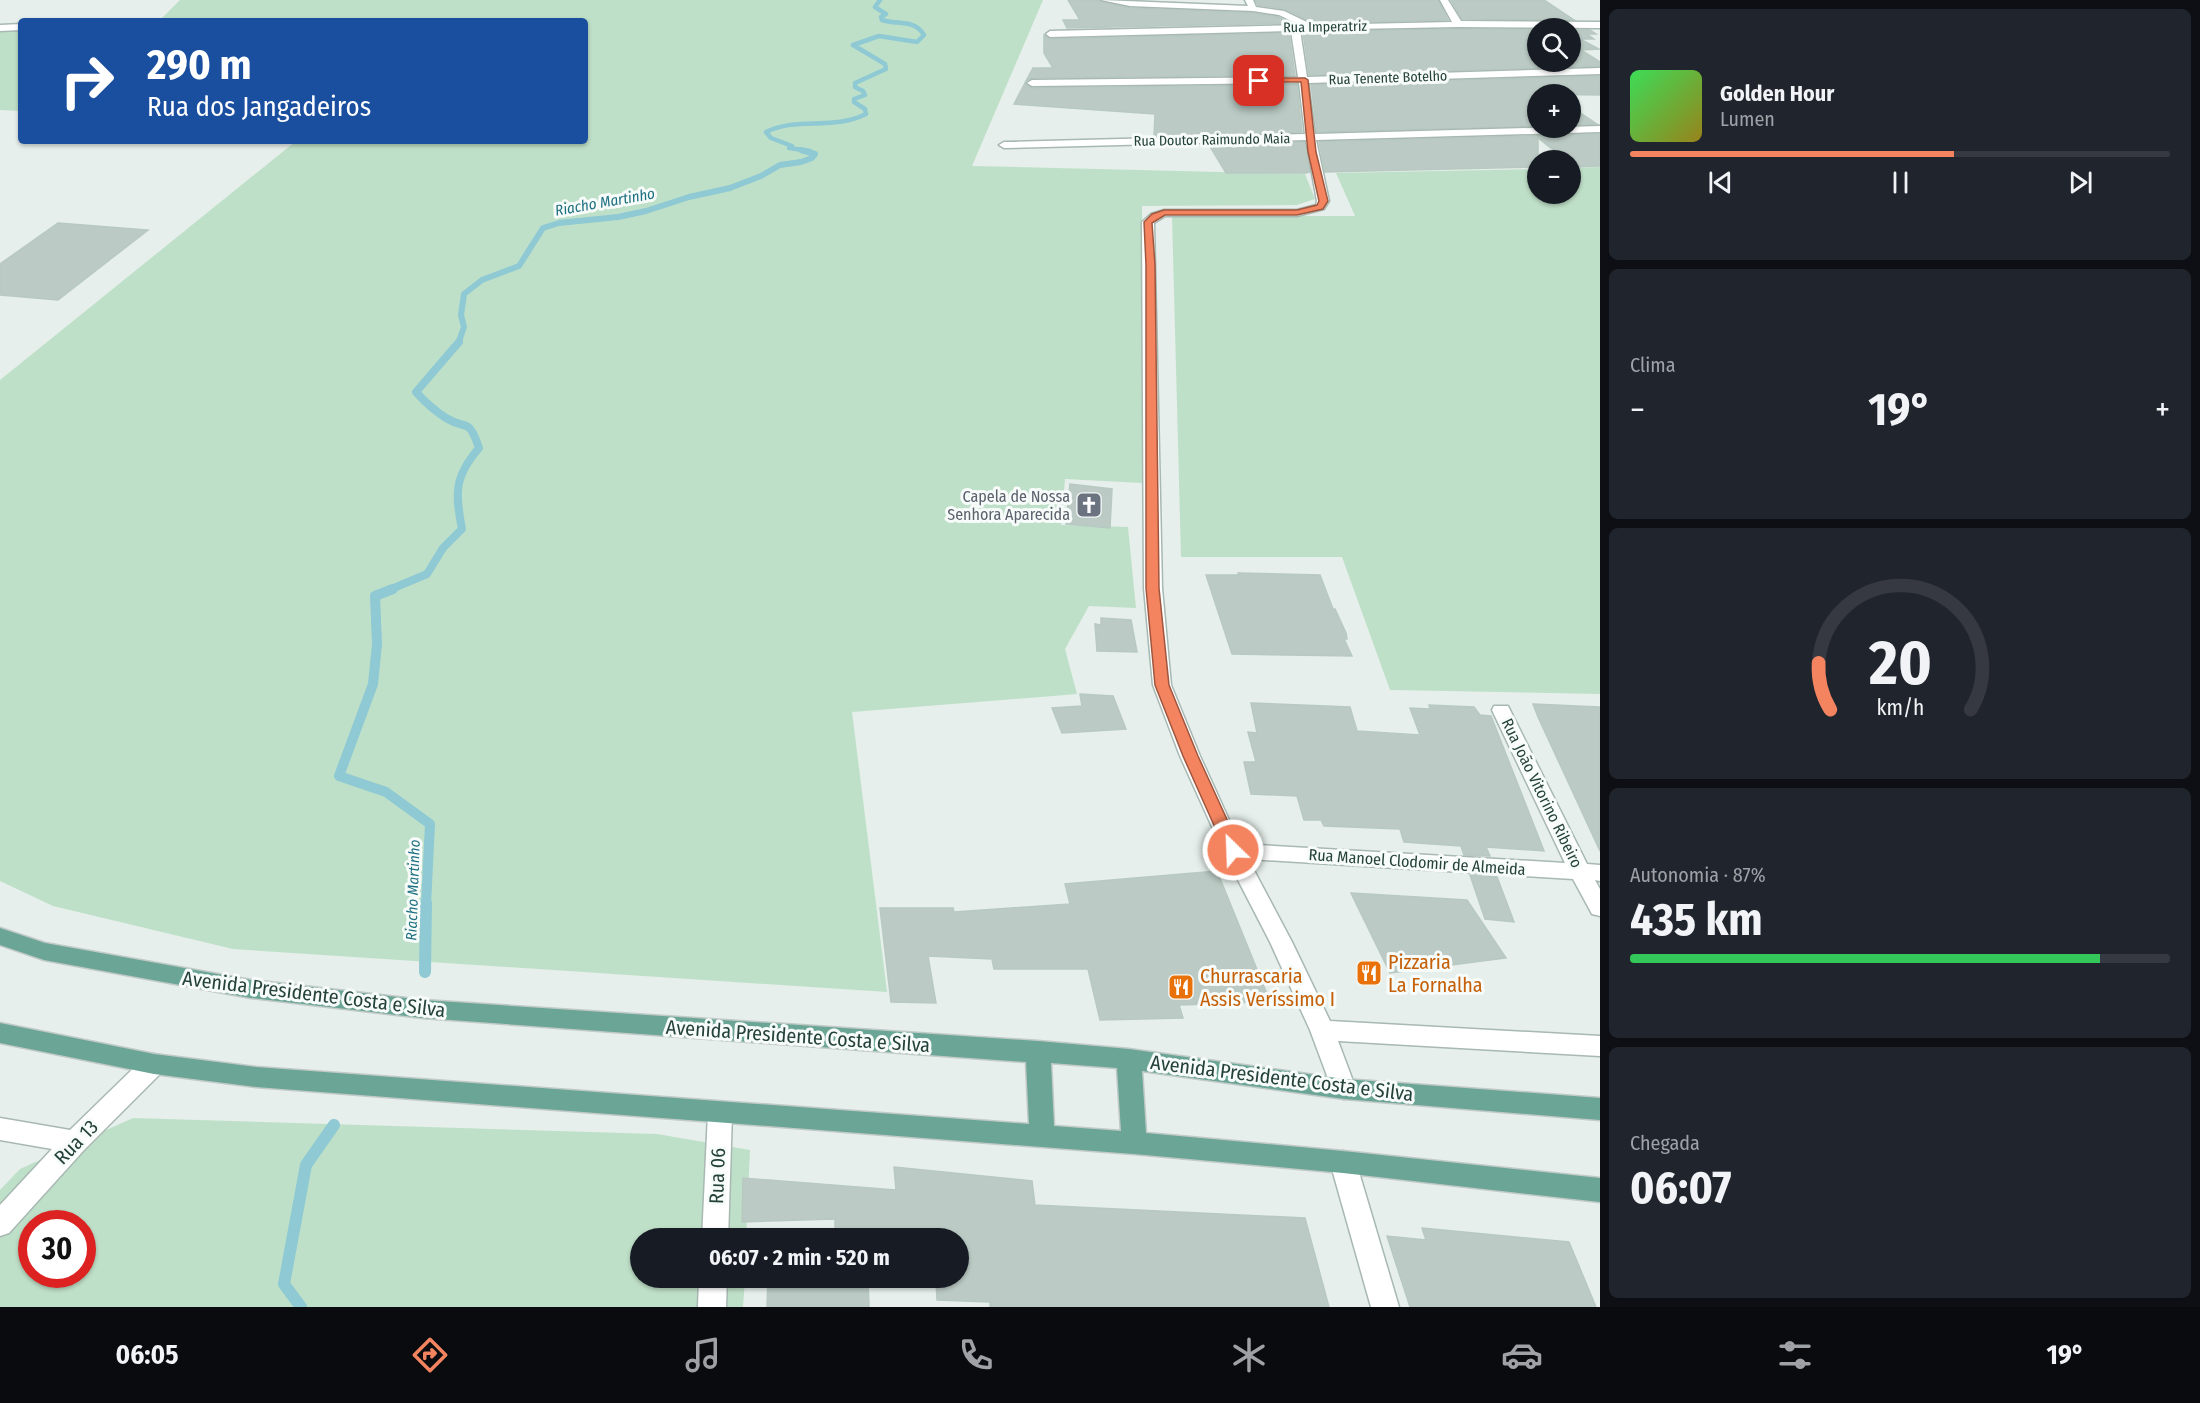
<!DOCTYPE html>
<html lang="pt">
<head>
<meta charset="utf-8">
<style>
  :root { --surface:#171b24; --page:#20242c; --text:#f1f3f6; --muted:#9ea1a6; --line:#363941; --accent:#f4845f }
  body { margin:0; font-family:"Fira Sans Condensed",sans-serif; background:var(--page); color:var(--text); height:100vh; display:flex; flex-direction:column; font-size:22px; white-space:nowrap }
  * { box-sizing:border-box; margin:0 }
  p { font-size:20px; color:var(--muted) }
  .icon { flex:none; width:33px; height:33px; fill:none; stroke:currentColor; stroke-width:2; stroke-linecap:round; stroke-linejoin:round }
  .map { position:relative; flex:1; overflow:hidden }
  .drawer { display:flex; flex-direction:column; gap:9px; padding:9px; background:#0d0f14; width:600px }
  .drawer>* { flex:none }
  .top-card { position:absolute; left:18px; top:18px; width:570px; height:126px; border-radius:6px; box-shadow:0 2px 4px #0004; background:#1a4fa0; color:#fff; overflow:hidden }
  .controls { position:absolute; left:1527px; top:18px; display:grid; gap:12px }
  .controls a { display:grid; place-items:center; width:54px; height:54px; border-radius:50%; background:var(--surface); box-shadow:0 2px 4px #0004; font-size:30px }
  .speed { position:absolute; left:18px; top:1210px; display:flex; gap:12px; font-size:30px; font-weight:700; text-align:center }
  .speed>* { display:grid; place-content:center; width:78px; height:78px; border-radius:50%; background:var(--surface); box-shadow:0 2px 4px #0004; line-height:1 }
  .speed .limit { border:9px solid #d22; background:#fff; color:#111 }
  .pin { position:absolute; display:grid; place-items:center; width:51px; height:51px; color:#fff; margin:-26px; border-radius:12px; box-shadow:0 3px 9px #0006 }
  .me { position:absolute; width:66px; margin:-33px; rotate:336deg; stroke-linejoin:round; filter:drop-shadow(0 0 4px #0008) }
  .turn { display:flex; align-items:center; gap:21px; height:126px; padding:0 30px; font-size:27px }
  .turn .icon { width:78px; height:78px; stroke-width:2.5 }
  .turn b { display:block; font-size:42px; line-height:51px }
  .big { font-size:45px; font-weight:700; line-height:1.1 }
  .drawer .widget { flex:1; display:flex; flex-direction:column; justify-content:center; gap:9px; min-width:0; padding:0 21px; border-radius:9px; background:var(--page) }
  .drawer .dial { align-items:center; gap:0 }
  .dial svg { height:156px; overflow:visible; fill:none; stroke:var(--line); stroke-width:7; stroke-linecap:round; text-anchor:middle }
  .dial text { fill:var(--text); stroke:none }
  .song { display:flex; align-items:center; gap:18px }
  .cover { width:72px; height:72px; border-radius:9px; background:linear-gradient(135deg,hsl(130 70% 55%),hsl(50 70% 35%)) }
  .played { height:6px; border-radius:3px; background:linear-gradient(90deg,var(--accent) 60%,var(--line) 60%) }
  .keys { display:flex; justify-content:space-around; direction:ltr }
  .heat { display:flex; justify-content:space-between; align-items:center; font-size:33px; direction:ltr }
  .charge { height:9px; border-radius:4px; background:linear-gradient(90deg,#34c759 87%,var(--line) 0) }
  .trip { position:absolute; left:630px; top:1228px; width:339px; height:60px; border-radius:30px; background:var(--surface); box-shadow:0 2px 4px #0004; font-weight:700; line-height:60px; text-align:center }
  .menu { display:flex; height:96px; justify-content:space-around; align-items:center; background:#090b0e; color:var(--muted) }
  .menu .icon { width:42px; height:42px }
  .menu .selected { color:var(--accent) }
  .menu b { font-size:27px; color:var(--text) }
  main { display:flex; flex:1; min-height:0 }
  .map>svg:first-child { display:block }
</style>
</head>
<body>
<main>
<div class="map">
<svg width="1600" height="1307" viewBox="0 0 1600 1307">
  <rect width="100%" height="100%" fill="#e6efeb"/>
  <g fill="#bfe0c8" fill-rule="evenodd">
    <polygon points="180,0 1043,0 972,166 1305,174 1315,199 1297,205 1142,206 1142,483 1065,479 1061,525 1128,527 1136,608 1089,606 1065,649 1077,694 852,712 887,992 233,949 53,906 0,881 0,380 296,141 585,141 585,21 159,21"/>
    <polygon points="21,31 21,111 0,110 0,32"/>
    <polygon points="1600,167 1600,694 1390,690 1342,557 1181,557 1172,216 1355,216 1336,173 1537,169 1538,194 1570,194 1571,168"/>
    <path d="M 133,1118 L 657,1134 L 750,1150 L 746,1239 L 640,1239 L 640,1278 L 745,1278 L 743,1307 L 0,1307 L 0,1190 L 20,1169 ZM 32,1224 L 82,1224 L 82,1275 L 32,1275 Z"/>
  </g>
  <g fill="none" stroke-linecap="round" stroke-linejoin="round">
    <path stroke="#8ec9d4" stroke-width="4.5" d="M 810,151 L 789,148 L 792,146 L 771,138 L 766,132 C 799,116 832,131 866,114 L 865,109 L 854,102 L 854,99 L 865,95 L 863,91 L 855,87 L 855,83 L 886,69 L 885,64 L 853,45 L 879,36 L 917,42 L 924,35 C 915,19 897,25 882,20 L 881,17 L 886,14 L 875,7 L 880,0"/>
    <polyline stroke="#8ec9d4" stroke-width="6" points="458,344 464,327 461,315 464,294 482,280 519,266 543,228 559,223 618,217 646,211 689,197 730,188 761,176 780,165 801,162 812,158 815,154 801,150"/>
    <path stroke="#8ec9d4" stroke-width="8" d="M 389,590 L 427,574 L 443,548 L 462,529 C 455,493 454,477 479,448 C 468,416 467,431 446,418 C 435,411 424,401 416,392 L 459,342"/>
    <polyline stroke="#8ec9d4" stroke-width="10" points="393,589 375,596 377,644 373,684 339,776 386,792 430,824 426,905"/>
    <g stroke="#8ec9d4" stroke-width="12">
      <polyline points="425,972 426,903"/>
      <polyline points="301,1307 284,1284 306,1165 334,1125"/>
    </g>
  </g>
  <g fill="#bbcac4" stroke="#b8c9c2" stroke-width="1.5">
    <polygon points="1068,0 1099,0 1130,8 1253,13 1278,17 1291,23 1067,28 1063,20 1080,20"/>
    <polygon points="1255,0 1438,0 1448,20 1313,23 1285,9 1258,5"/>
    <polygon points="1451,0 1544,0 1574,20 1462,19"/>
    <polygon points="1458,29 1538,30 1538,62 1570,62 1570,30 1590,30 1596,34 1587,34 1594,39 1580,39 1599,49 1581,50 1600,62 1600,66 1309,75 1303,32"/>
    <polygon points="1289,33 1295,75 1032,78 1026,81 1033,68 1053,68 1044,53 1044,35 1050,39"/>
    <polygon points="1600,76 1600,95 1538,94 1538,126 1317,132 1311,85"/>
    <polygon points="1025,83 1032,88 1297,85 1302,132 1154,136 1155,114 1014,104"/>
    <polygon points="1570,106 1597,124 1570,125"/>
    <polygon points="1600,134 1600,166 1574,167 1570,160 1566,160 1538,138 1538,167 1325,172 1319,142"/>
    <polygon points="1304,142 1310,172 1306,173 1226,173 1209,145"/>
    <polygon points="58,223 148,230 58,300 0,295 0,264"/>
    <polygon points="1070,484 1112,489 1110,528 1066,524"/>
    <polygon points="1238,573 1320,575 1333,609 1335,609 1346,633 1347,639 1344,639 1352,656 1232,654 1206,575 1239,575"/>
    <polygon points="1101,618 1131,620 1137,652 1097,651 1095,624 1101,625"/>
    <polygon points="1080,694 1113,696 1126,729 1062,733 1052,708 1082,706"/>
    <polygon points="1251,703 1350,707 1357,731 1420,735 1410,708 1430,709 1429,705 1474,707 1480,715 1491,716 1544,851 1486,847 1490,856 1464,855 1461,846 1404,842 1400,829 1324,826 1321,820 1304,820 1297,796 1251,794 1244,762 1256,762 1248,732 1257,733"/>
    <polygon points="1533,704 1600,707 1600,851 1538,717"/>
    <polygon points="1217,871 1269,999 1241,1003 1179,1005 1183,1018 1100,1020 1088,969 994,969 992,959 928,956 936,1003 891,1002 880,908 953,908 954,912 1070,904 1065,884"/>
    <polygon points="1470,875 1497,877 1514,922 1485,919"/>
    <polygon points="1351,893 1467,900 1506,958 1390,973"/>
    <polygon points="894,1167 1032,1181 1035,1205 1305,1218 1329,1307 990,1307 990,1302 937,1300 936,1278 958,1278 958,1239 835,1239 835,1219 742,1222 743,1178 896,1190"/>
    <polygon points="1422,1228 1569,1242 1596,1307 1410,1307 1387,1236 1426,1240"/>
    <polygon points="768,1278 868,1278 869,1307 767,1307"/>
  </g>
  <g fill="none" stroke-linecap="round" stroke-linejoin="round">
    <g stroke="#a8b8b2" stroke-width="3">
      <g id="street">
        <polygon points="1101,0 1248,6 1245,0 1253,0 1256,7 1284,11 1313,25 1452,22 1440,0 1448,0 1461,21 1600,22 1600,28 1458,27 1300,30 1307,77 1600,68 1600,74 1308,83 1315,134 1600,126 1600,132 1316,140 1329,201 1324,209 1297,216 1165,216 1154,223 1162,588 1171,685 1200,756 1240,844 1565,863 1492,710 1494,706 1508,706 1587,864 1600,865 1600,881 1595,880 1600,889 1600,916 1592,914 1573,879 1248,859 1292,942 1330,1021 1600,1036 1600,1056 1338,1041 1356,1089 1353,1096 1344,1099 1335,1096 1332,1089 1310,1030 1270,942 1223,851 1180,756 1153,685 1144,588 1142,222 1151,214 1164,210 1297,210 1316,205 1317,201 1306,140 1004,148 999,145 1004,142 1305,134 1299,83 1032,86 1027,83 1032,80 1298,77 1291,31 1050,37 1046,34 1050,31 1300,25 1279,15 1253,11 1130,6"/>
        <polygon points="21,24 21,30 0,31 0,25"/>
        <polygon points="154,1054 163,1057 166,1064 163,1071 84,1150 9,1233 0,1236 0,1205 52,1149 0,1140 0,1118 70,1130 145,1057"/>
        <polygon points="720,1102 729,1105 732,1113 728,1239 702,1239 708,1113 711,1105"/>
        <polygon points="1343,1151 1352,1154 1356,1162 1399,1307 1371,1307 1330,1162 1334,1154"/>
        <polygon points="699,1278 727,1278 726,1307 698,1307"/>
      </g>
    </g>
    <g stroke="#c2cac8" stroke-width="3">
      <path id="primary" d="M 0,928 L 45,943 L 251,980 L 423,1000 L 1038,1041 L 1129,1049 L 1344,1079 L 1600,1098 L 1600,1120 L 1344,1099 L 1142,1071 L 1146,1133 L 1343,1151 L 1600,1178 L 1600,1202 L 1343,1173 L 1134,1154 L 256,1087 L 154,1074 L 0,1043 L 0,1023 L 154,1054 L 256,1067 L 1029,1124 L 1026,1062 L 423,1018 L 251,998 L 44,960 L 0,945 ZM 1051,1063 L 1117,1068 L 1121,1131 L 1054,1126 Z"/>
    </g>
    <use href="#street" fill="#fff" fill-rule="evenodd"/>
    <use href="#primary" fill="#6aa596" fill-rule="evenodd"/>
  </g>
  <polygon fill="#f4845f" stroke="#9f563e" stroke-width="1.5" points="1259,78 1305,78 1308,80 1316,152 1328,201 1323,209 1297,215 1165,215 1152,223 1155,265 1159,588 1169,685 1198,756 1241,850 1239,855 1228,855 1225,850 1183,756 1155,685 1146,588 1146,265 1144,222 1152,214 1164,210 1297,210 1317,205 1319,201 1308,152 1301,82 1257,82"/>
  <defs>
    <g id="church-square" transform="scale(1.35)"><rect x="-9" y="-9" width="18" height="18" rx="4" fill="#6b7280" stroke="#f7fbf9"/><path d="M-1.2-6h2.4v3.5h3.3v2.4h-3.3V6h-2.4V-.1h-3.3v-2.4h3.3Z" fill="#fff"/></g>
    <g id="restaurant-square" transform="scale(1.35)"><rect x="-9" y="-9" width="18" height="18" rx="4" fill="#e8710a" stroke="#f7fbf9"/><path d="M-5-6h1v4h1v-4h1v4h1v-4h1v5L-1.5 .5V6h-2V.5L-5-1ZM5-6V6H3V1.5H1.5Q1.5-4 5-6Z" fill="#fff"/></g>
  </defs>
  <g fill-rule="evenodd">
    <use href="#church-square" x="1089" y="505"/>
    <use href="#restaurant-square" x="1369" y="973"/>
    <use href="#restaurant-square" x="1181" y="987"/>
  </g>
  <g text-anchor="middle" dominant-baseline="central" stroke-width="6" stroke-linejoin="round" paint-order="stroke">
    <g font-size="14" fill="#24423a" stroke="#f7fbf9">
      <text transform="translate(1325 27) rotate(-1)">Rua Imperatriz</text>
      <text transform="translate(1388 78) rotate(-2)">Rua Tenente Botelho</text>
      <text transform="translate(1212 140) rotate(-1)">Rua Doutor Raimundo Maia</text>
    </g>
    <g font-size="15" font-style="italic" fill="#1c6f80" stroke="#f7fbf9">
      <text transform="translate(605 202) rotate(-10)">Riacho Martinho</text>
      <text transform="translate(413 890) rotate(-88)">Riacho Martinho</text>
    </g>
    <g font-size="16" fill="#5b616d" stroke="#f7fbf9" text-anchor="end">
      <text x="1070" y="496">Capela de Nossa<tspan x="1070" dy="18">Senhora Aparecida</tspan></text>
    </g>
    <g font-size="16" fill="#24423a" stroke="#f7fbf9">
      <text transform="translate(1542 793) rotate(64)">Rua João Vitorino Ribeiro</text>
      <text transform="translate(1417 862) rotate(4)">Rua Manoel Clodomir de Almeida</text>
    </g>
    <g font-size="20" fill="#c56008" stroke="#f7fbf9" text-anchor="start">
      <text x="1388" y="962">Pizzaria<tspan x="1388" dy="23">La Fornalha</tspan></text>
      <text x="1200" y="976">Churrascaria<tspan x="1200" dy="23">Assis Veríssimo I</tspan></text>
    </g>
    <g font-size="20" fill="#24423a" stroke="#f7fbf9">
      <text transform="translate(314 994) rotate(7)">Avenida Presidente Costa e Silva</text>
      <text transform="translate(798 1036) rotate(4)">Avenida Presidente Costa e Silva</text>
      <text transform="translate(1282 1078) rotate(7)">Avenida Presidente Costa e Silva</text>
      <text transform="translate(76 1142) rotate(-46)">Rua 13</text>
      <text transform="translate(717 1176) rotate(-88)">Rua 06</text>
    </g>
  </g>
</svg>
<div class="controls">
<a><svg class="icon" aria-label="search" viewBox="0 0 24 24"><circle cx="10" cy="10" r="6"/><path d="M15 15l6 6"/></svg></a>
<a>+</a>
<a>−</a>
</div>
<div class="speed"><div class="limit">30</div></div>
<div class="pin" style="left:1259px;top:81px;background:#d93025"><svg class="icon" aria-label="arrive" viewBox="0 0 24 24"><path d="M6 21V4h12l-3 4 3 4H6"/></svg></div>
<svg class="me" style="left:1233px;top:850px" viewBox="-20 -20 40 40"><circle r="17" fill="#f4845f" stroke="#fff" stroke-width="3"/><path d="M0-11L8 9 0 5-8 9z" fill="#fff"/></svg>
<div class="trip">06:07 · 2 min · 520 m</div>
<div class="top-card">
<div class="turn"><svg class="icon" aria-label="right" viewBox="0 0 24 24"><path d="M7 20v-9h11M14 6l5 5-5 5"/></svg><div><b>290 m</b>Rua dos Jangadeiros</div></div>
</div>
</div>
<section class="drawer">
<div class="widget">
<div class="song"><i class="cover"></i><div><b>Golden Hour</b><p>Lumen</p></div></div>
<div class="played"></div>
<div class="keys"><svg class="icon" aria-label="previous" viewBox="0 0 24 24"><path d="M18 5L8 12l10 7zM5 5v14"/></svg><svg class="icon" aria-label="pause" viewBox="0 0 24 24"><path d="M8 5v14M16 5v14"/></svg><svg class="icon" aria-label="next" viewBox="0 0 24 24"><path d="M6 5l10 7-10 7zM19 5v14"/></svg></div>
</div>
<div class="widget"><p>Clima</p>
<div class="heat"><a>−</a><b class="big">19°</b><a>+</a></div>
</div>
<div class="widget dial"><svg viewBox="0 0 100 80">
<path d="M14 69A42 42 0 1 1 86 69"/>
<path d="M14 69A42 42 0 0 1 8 45" stroke="#f4845f"/>
<text x="50" y="56" font-size="32" font-weight="700">20</text>
<text x="50" y="72" font-size="11">km/h</text>
</svg></div>
<div class="widget"><p>Autonomia · 87%</p><b class="big">435 km</b><div class="charge"></div></div>
<div class="widget"><p>Chegada</p><b class="big">06:07</b></div>
</section>
</main>
<nav class="menu">
<b>06:05</b>
<svg class="icon selected" aria-label="directions" viewBox="0 0 24 24"><path d="M12 3l9 9-9 9-9-9zM9 14v-3h6M13 9l2 2-2 2"/></svg>
<svg class="icon" aria-label="music" viewBox="0 0 24 24"><path d="M9 18V5l10-2v13"/><circle cx="6" cy="18" r="3"/><circle cx="16" cy="16" r="3"/></svg>
<svg class="icon" aria-label="phone" viewBox="0 0 24 24"><path d="M5 4h4l2 5-3 2q2 4 5 5l2-3 5 2v4C11 20 4 13 5 4z"/></svg>
<svg class="icon" aria-label="climate" viewBox="0 0 24 24"><path d="M12 3v18M4 7l16 10M4 17L20 7"/></svg>
<svg class="icon" aria-label="car" viewBox="0 0 24 24"><path d="M5 17H2v-5l4-1 3-4h7l3 4 3 1v5h-3M9 17h6M6 11h13"/><circle cx="7" cy="17" r="2"/><circle cx="17" cy="17" r="2"/></svg>
<svg class="icon" aria-label="filters" viewBox="0 0 24 24"><path d="M4 7h16M4 17h16"/><circle cx="9" cy="7" r="2"/><circle cx="15" cy="17" r="2"/></svg>
<b>19°</b>
</nav>
</body>
</html>
